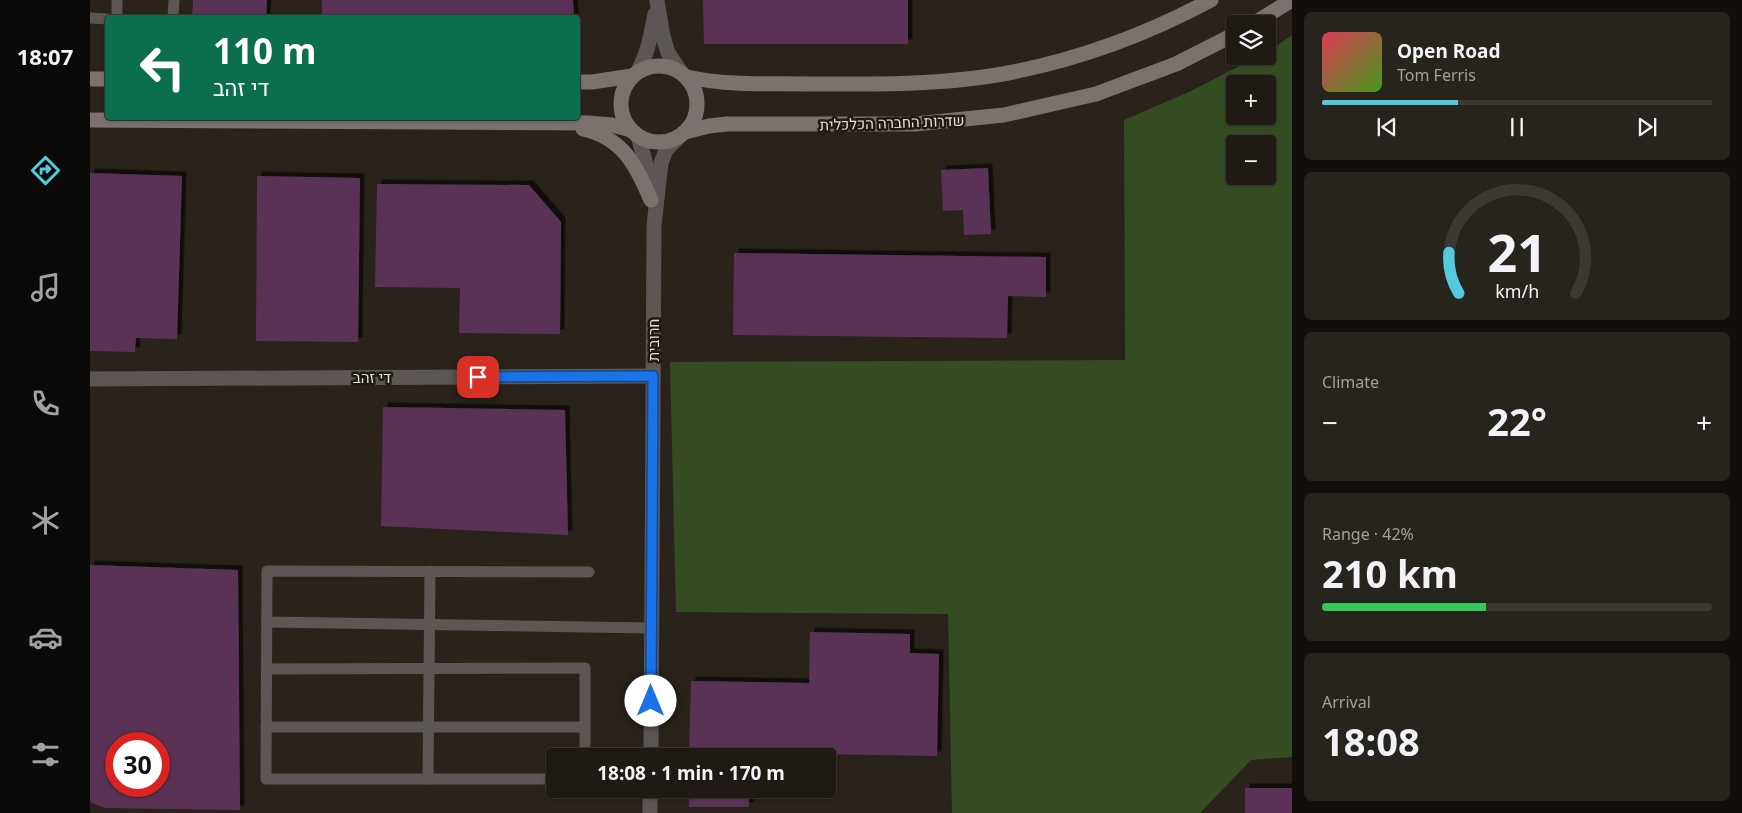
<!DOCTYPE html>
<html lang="en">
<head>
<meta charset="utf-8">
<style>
  :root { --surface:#1f1a14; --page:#27231d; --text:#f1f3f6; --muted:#a1a1a0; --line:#3c3834; --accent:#54cade }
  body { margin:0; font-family:"Noto Sans",Heebo,sans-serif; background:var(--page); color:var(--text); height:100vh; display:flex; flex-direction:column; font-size:19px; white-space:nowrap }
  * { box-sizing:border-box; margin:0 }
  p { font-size:16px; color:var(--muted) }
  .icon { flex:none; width:28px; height:28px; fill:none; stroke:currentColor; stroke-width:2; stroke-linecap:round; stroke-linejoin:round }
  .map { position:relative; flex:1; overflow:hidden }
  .panel { display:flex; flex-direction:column; gap:12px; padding:12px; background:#110e0b; width:450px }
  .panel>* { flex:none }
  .hud { position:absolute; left:15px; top:15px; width:475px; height:105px; border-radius:5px; box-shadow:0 1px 4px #0004,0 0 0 1px var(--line); background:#0b6e4f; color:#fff; overflow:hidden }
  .controls { position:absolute; left:1136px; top:15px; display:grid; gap:10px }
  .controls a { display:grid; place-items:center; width:50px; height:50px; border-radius:5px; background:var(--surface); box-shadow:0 1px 4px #0004,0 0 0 1px var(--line); font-size:25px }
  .speed { position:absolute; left:15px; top:732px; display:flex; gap:10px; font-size:25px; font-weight:700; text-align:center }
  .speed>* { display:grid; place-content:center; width:65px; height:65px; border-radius:50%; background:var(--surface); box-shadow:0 1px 4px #0004,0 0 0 1px var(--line); line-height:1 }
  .speed .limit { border:8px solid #d22; background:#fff; color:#111 }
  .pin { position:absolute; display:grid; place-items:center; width:42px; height:42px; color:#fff; margin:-21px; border-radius:10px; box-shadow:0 2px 8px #0006 }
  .me { position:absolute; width:55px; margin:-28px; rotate:0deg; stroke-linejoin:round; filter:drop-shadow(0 0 4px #0008) }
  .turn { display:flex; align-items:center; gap:18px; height:105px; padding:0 25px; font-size:22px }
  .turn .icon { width:65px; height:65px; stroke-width:2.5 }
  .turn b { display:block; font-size:35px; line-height:42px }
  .big { font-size:38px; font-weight:700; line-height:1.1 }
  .panel .tile { flex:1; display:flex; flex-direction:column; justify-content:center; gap:8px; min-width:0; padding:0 18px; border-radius:8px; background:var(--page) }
  .panel .dial { align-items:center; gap:0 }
  .dial svg { height:130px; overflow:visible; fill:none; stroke:var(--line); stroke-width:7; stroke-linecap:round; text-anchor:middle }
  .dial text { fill:var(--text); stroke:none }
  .song { display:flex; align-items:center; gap:15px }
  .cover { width:60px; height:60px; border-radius:8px; background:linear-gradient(135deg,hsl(350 70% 55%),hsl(100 70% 35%)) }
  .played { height:5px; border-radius:2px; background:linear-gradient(90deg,var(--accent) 35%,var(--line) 35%) }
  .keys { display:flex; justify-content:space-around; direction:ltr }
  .heat { display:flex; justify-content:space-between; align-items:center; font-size:28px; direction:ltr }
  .charge { height:8px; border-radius:4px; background:linear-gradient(90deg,#34c759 42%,var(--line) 0) }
  .trip { position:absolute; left:456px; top:748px; width:290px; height:50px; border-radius:5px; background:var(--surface); box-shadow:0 1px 4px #0004,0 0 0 1px var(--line); font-weight:700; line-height:50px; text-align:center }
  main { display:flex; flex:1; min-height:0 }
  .tab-bar { display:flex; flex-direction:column; width:90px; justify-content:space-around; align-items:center; background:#0c0a08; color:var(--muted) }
  .tab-bar .icon { width:35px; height:35px }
  .tab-bar .active { color:var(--accent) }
  .tab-bar b { font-size:22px; color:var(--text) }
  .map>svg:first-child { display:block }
</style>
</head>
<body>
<main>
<nav class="tab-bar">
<b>18:07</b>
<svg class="icon active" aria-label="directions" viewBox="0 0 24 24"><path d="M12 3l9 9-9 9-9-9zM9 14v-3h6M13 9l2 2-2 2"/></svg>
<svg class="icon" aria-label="music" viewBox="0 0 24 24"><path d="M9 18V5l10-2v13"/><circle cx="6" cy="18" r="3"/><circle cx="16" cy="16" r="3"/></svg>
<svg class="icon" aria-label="phone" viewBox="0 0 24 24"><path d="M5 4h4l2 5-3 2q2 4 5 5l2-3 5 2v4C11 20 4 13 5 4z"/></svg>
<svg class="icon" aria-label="climate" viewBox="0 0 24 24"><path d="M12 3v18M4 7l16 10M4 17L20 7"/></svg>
<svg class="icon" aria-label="car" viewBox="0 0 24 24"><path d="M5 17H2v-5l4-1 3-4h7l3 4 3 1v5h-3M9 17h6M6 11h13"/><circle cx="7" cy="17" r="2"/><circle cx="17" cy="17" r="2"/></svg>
<svg class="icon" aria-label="filters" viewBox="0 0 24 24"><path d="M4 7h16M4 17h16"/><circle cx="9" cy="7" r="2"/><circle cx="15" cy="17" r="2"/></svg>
</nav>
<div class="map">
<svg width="1202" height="813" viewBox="0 0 1202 813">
  <defs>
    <filter id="shadow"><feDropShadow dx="4.5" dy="-4.5" stdDeviation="0" flood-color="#0009"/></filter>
  </defs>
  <rect width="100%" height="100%" fill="#29231b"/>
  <path fill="#354c22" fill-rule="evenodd" d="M 1202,35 L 1202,757 L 1161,760 L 1110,813 L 862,813 L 858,614 L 586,612 L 580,362 L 1035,360 L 1034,120 L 1099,92 L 1169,56 L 1178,56 L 1178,52 ZM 1145,84 L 1178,84 L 1178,116 L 1145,116 ZM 1145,144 L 1178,144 L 1178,176 L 1145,176 Z"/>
  <g fill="#5a3357" fill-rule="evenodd" filter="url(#shadow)">
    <polygon points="103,0 177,0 176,18 102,18"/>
    <polygon points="232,0 483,0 484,18 232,18"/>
    <polygon points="613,0 818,0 818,44 614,44"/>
    <polygon points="898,168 901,234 874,235 873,210 853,211 851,170"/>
    <polygon points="0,173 92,176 87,339 46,338 45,352 0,351"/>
    <polygon points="167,176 270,178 268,342 166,341"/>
    <polygon points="287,184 439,185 471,222 470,334 369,333 370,288 285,287"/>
    <polygon points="644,253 956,257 956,297 918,296 917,338 643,335"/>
    <polygon points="293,407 475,410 478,535 291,526"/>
    <path d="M 0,565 L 148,570 L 150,810 L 15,808 L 0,802 ZM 26,744 L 69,744 L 69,786 L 26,786 Z"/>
    <polygon points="720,632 820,634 820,653 849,654 847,756 660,753 660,756 599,756 601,681 719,683"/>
    <rect x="1155" y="788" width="47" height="25"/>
    <rect x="599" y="789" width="60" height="18"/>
  </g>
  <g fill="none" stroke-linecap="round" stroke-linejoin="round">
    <g stroke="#5c5655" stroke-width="11">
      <polyline points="0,18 18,19"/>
      <polyline points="27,18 27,0"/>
      <polyline points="83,18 84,0"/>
      <polyline points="177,622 561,628"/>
      <polyline points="177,669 495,668 495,756"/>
      <polyline points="176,727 495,727"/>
      <polyline points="338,779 340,571"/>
      <polyline points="465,779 176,779 177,571 499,572"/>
    </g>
    <g stroke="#5c5655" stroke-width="15">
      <polyline points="567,1 573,36 578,53 591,72"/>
      <path d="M 548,71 C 558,53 561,34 565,14"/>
      <polyline points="548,136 558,172 561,196"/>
      <polyline points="0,379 563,376"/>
      <polyline points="561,756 564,225 571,163 576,150 590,136"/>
      <polyline points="560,813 560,789"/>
    </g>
    <g stroke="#7b7270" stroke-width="15">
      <polyline points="1163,24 1202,0"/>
      <circle cx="569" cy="104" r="38"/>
      <path d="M 597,77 C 639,86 682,83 725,84 C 786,84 847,85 907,75 C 982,62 1054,36 1121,0"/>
      <polyline points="0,79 18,79"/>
      <polyline points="488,82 502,82 542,76"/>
      <polyline points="0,120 498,123 522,125 541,130"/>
      <path d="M 493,129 C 533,138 546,165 561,200"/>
      <polyline points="595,132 619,126 637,124 825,124 914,115 1006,94 1086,64 1145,34"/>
    </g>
  </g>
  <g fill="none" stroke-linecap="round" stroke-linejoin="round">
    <g stroke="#114b97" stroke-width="12">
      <polyline id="route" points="388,377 563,376 561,701"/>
    </g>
    <use href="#route" stroke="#1a73e8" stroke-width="9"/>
  </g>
  <g text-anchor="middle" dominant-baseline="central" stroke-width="5" stroke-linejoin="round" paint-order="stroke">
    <g font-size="15" fill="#e1ded8" stroke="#1f1a12">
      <text transform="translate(802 122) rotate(-2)">שדרות החברה הכלכלית</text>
      <text transform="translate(563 340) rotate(-90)">חרובית</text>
      <text x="282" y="377">די זהב</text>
    </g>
  </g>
</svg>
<div class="controls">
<a><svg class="icon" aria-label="layers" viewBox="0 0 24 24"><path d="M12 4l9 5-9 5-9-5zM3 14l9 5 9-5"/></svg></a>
<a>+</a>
<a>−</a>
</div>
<div class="speed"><div class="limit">30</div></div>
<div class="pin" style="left:388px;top:377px;background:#d93025"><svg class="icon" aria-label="arrive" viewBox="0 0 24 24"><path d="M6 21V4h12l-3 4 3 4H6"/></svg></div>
<svg class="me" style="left:561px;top:701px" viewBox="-20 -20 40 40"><circle r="19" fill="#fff"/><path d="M0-13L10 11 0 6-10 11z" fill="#1a73e8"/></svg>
<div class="trip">18:08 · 1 min · 170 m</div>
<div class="hud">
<div class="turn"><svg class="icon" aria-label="left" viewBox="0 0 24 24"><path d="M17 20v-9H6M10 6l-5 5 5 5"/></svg><div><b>110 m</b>די זהב</div></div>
</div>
</div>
<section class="panel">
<div class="tile">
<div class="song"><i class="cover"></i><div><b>Open Road</b><p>Tom Ferris</p></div></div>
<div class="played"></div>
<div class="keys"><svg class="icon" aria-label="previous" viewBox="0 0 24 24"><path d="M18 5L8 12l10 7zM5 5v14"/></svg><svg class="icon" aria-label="pause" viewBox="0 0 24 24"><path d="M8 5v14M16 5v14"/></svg><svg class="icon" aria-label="next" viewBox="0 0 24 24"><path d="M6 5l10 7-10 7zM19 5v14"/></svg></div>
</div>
<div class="tile dial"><svg viewBox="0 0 100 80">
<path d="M14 69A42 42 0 1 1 86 69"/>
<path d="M14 69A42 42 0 0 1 8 44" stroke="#54cade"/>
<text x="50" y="56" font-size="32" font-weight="700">21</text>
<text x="50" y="72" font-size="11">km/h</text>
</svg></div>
<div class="tile"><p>Climate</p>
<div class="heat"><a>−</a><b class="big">22°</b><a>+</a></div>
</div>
<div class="tile"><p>Range · 42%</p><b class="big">210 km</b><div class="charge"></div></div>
<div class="tile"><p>Arrival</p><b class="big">18:08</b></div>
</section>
</main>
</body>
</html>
